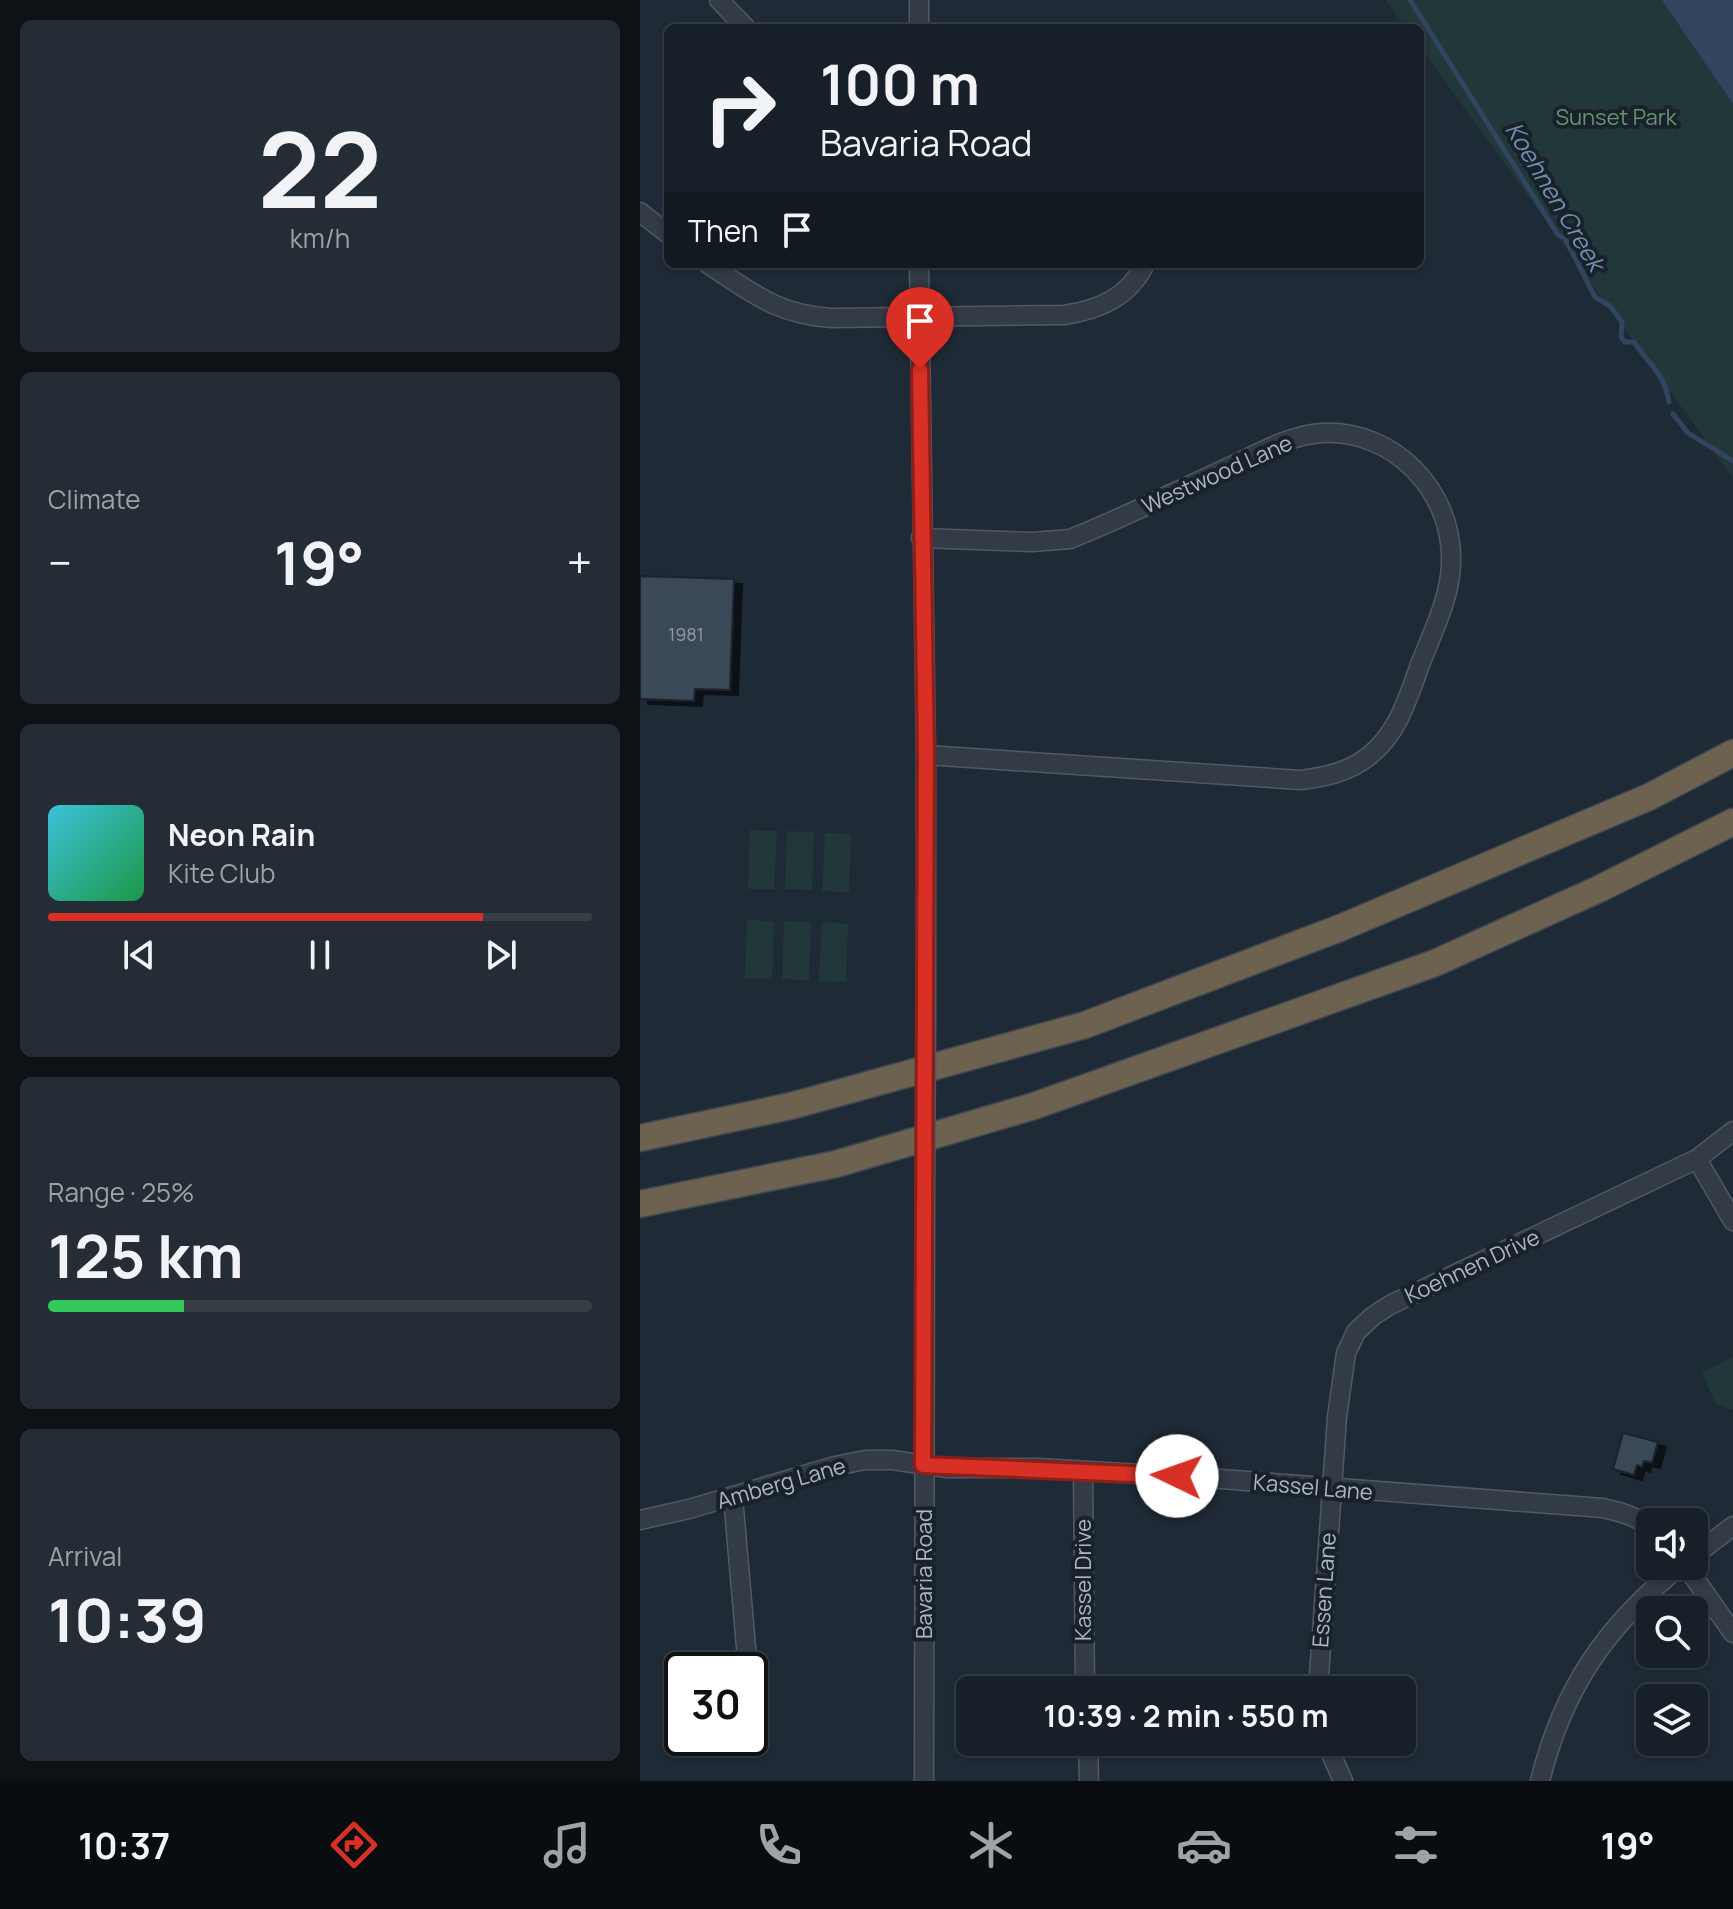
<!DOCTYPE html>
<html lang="en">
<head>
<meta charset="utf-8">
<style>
  :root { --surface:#172029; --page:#242d35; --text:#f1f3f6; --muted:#9ea3a8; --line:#363e46; --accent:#d93025 }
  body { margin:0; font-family:Manrope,sans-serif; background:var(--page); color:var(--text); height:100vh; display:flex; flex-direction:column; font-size:30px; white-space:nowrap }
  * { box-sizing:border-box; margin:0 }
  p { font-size:26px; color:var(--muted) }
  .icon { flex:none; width:44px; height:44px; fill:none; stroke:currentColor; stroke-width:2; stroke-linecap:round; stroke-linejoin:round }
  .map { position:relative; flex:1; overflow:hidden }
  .side { display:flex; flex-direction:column; gap:20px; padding:20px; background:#0d1217; width:640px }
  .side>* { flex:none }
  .hud { position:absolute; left:24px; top:24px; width:760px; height:244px; border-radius:12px; box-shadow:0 2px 6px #0004,0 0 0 2px var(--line); background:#172029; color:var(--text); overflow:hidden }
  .fabs { position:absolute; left:996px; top:1508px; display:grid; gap:16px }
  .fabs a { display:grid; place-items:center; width:72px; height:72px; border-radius:12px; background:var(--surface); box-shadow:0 2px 6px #0004,0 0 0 2px var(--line); font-size:40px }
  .speed { position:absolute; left:24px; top:1652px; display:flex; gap:16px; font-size:40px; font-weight:700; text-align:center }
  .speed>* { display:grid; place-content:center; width:104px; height:104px; border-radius:50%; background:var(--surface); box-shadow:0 2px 6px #0004,0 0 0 2px var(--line); line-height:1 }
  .speed .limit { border:4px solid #111; border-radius:12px; background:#fff; color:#111 }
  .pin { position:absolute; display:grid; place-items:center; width:68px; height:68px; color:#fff; margin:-82px -34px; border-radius:50% 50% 50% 0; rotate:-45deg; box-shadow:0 0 8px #0007 }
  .pin .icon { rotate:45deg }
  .me { position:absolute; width:88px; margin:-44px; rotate:273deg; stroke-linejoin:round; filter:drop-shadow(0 0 6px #0008) }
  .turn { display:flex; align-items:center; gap:28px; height:168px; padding:0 24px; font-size:36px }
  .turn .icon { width:104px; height:104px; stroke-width:2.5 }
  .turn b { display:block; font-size:56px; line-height:68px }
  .then { display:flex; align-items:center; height:76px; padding:0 24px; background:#0003; gap:16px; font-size:30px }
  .big { font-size:60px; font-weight:700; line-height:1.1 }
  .side .card { flex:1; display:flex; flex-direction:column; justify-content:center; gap:12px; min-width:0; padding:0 28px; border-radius:12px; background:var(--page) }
  .side .dial { align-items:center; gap:0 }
  .dial b { font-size:104px; line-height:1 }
  .song { display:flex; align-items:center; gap:24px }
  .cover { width:96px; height:96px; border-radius:12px; background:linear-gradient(135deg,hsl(190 70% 55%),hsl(140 70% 35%)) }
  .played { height:8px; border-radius:4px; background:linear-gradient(90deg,var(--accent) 80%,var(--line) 80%) }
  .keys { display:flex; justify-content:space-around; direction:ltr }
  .heat { display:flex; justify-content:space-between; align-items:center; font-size:44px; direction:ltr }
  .charge { height:12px; border-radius:6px; background:linear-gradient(90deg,#34c759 25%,var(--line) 0) }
  .trip { position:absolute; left:316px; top:1676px; width:460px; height:80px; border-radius:12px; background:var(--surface); box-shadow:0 2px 6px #0004,0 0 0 2px var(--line); font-weight:700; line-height:80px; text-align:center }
  .tabs { display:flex; height:128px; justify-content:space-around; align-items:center; background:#090d10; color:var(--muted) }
  .tabs .icon { width:56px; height:56px }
  .tabs .active { color:var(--accent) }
  .tabs b { font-size:36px; color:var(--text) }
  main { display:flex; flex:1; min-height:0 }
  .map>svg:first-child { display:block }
</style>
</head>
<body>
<main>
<section class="side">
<div class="card dial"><b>22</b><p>km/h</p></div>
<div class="card"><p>Climate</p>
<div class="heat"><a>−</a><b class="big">19°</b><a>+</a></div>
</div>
<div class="card">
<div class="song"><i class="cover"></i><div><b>Neon Rain</b><p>Kite Club</p></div></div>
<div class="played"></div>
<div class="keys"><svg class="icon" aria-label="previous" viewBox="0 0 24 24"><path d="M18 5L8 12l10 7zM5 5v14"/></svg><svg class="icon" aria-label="pause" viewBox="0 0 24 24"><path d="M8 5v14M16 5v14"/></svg><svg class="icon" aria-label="next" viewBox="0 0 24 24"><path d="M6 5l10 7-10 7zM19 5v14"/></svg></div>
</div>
<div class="card"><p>Range · 25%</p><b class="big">125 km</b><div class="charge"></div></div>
<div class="card"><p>Arrival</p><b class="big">10:39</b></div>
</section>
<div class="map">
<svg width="1093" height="1781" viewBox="0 0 1093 1781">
  <defs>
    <filter id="shadow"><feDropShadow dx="8" dy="5" stdDeviation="0" flood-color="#0009"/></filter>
  </defs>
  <rect width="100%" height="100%" fill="#1f2a37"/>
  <g fill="#223739">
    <polygon points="746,0 1093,0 1093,478 780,47 780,28 766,28"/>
    <polygon points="110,830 137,831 134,889 108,889"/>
    <polygon points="147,831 174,832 172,890 145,889"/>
    <polygon points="185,833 211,834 209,892 182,891"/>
    <polygon points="107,920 134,921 132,979 105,978"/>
    <polygon points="144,921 171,922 169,980 142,979"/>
    <polygon points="182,922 208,924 206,982 179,981"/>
    <polygon points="1093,1357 1093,1410 1076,1405 1062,1372"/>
  </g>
  <polygon fill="#32455f" points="1022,0 1093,0 1093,104"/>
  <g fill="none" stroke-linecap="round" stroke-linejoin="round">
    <g stroke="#32455f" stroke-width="5">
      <path d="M 770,0 L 918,235 L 925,238 L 955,297 L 970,306 L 982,322 L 981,337 L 985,342 L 994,342 C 1009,365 1024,372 1029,402"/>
      <polyline points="1033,414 1048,433 1093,461"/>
    </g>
  </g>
  <g fill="#3b4857" stroke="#1a232e" stroke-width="2" filter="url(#shadow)">
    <polygon points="0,576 94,579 90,690 55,689 54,701 0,699"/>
    <polygon points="983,1433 1018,1442 1012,1463 1004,1461 1002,1467 997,1465 994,1475 973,1469"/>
  </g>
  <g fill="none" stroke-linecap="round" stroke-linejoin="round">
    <g stroke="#505965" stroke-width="21">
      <g id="minor">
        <polyline points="79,0 106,28"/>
        <polyline points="279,28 279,0"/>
        <polyline points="0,212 28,234"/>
        <path d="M 68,264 C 112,293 138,315 192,318 L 424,315 C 459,310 489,297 505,264"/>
        <polyline points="279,264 286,755 286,1021"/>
        <path d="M 281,538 L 392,542 L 430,539 C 483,518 534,492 585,469 C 616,455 648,435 682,433 C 754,429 814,492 811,564 C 810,598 793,631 781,662 C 768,697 759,732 729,756 C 709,772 685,777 661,780 L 286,755"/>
        <polyline points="1057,1159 1093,1221"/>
        <polyline points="443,1471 445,1690"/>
        <polyline points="93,1497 108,1670"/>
        <path d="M 0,1520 L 49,1509 L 195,1466 L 225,1460 L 252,1460 L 307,1468 L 399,1468 L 568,1478 L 963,1508 C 980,1512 996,1516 1010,1527"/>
        <polyline points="1054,1556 1093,1526"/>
        <polyline points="1046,1566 1093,1633"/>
        <polyline points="678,1690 697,1417 706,1353 716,1332 733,1316 750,1305 1057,1159 1093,1131"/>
        <polyline points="448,1742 449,1781"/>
        <polyline points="686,1742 703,1781"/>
        <polyline points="284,1781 285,1200"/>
        <path d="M 900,1781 C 923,1688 966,1626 1040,1566"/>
      </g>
    </g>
    <g stroke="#3d4652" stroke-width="29">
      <g id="highway">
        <polyline points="0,1138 151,1106 445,1025 700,928 1009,797 1093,753"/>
        <polyline points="0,1204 196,1164 394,1106 795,963 959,889 1093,822"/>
      </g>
    </g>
    <use href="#minor" stroke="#333b47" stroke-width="18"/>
    <use href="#highway" stroke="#6d6150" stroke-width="26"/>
    <g stroke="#505965" stroke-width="21" stroke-linecap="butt">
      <polyline id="minor-bridge" points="285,1200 286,1021"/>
    </g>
    <use href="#minor-bridge" stroke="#333b47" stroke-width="18"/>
  </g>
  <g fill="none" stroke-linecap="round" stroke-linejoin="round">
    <g stroke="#8d1f18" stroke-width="20">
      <polyline id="route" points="280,369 286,755 283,1465 537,1476"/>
    </g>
    <use href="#route" stroke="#d93025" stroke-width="14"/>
  </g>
  <g text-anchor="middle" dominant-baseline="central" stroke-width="8" stroke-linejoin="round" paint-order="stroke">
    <g font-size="18" fill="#909aa9">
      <text x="46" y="634">1981</text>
    </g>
    <g font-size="22" fill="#65946f" stroke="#19212b">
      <text x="976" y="117">Sunset Park</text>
    </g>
    <g font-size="22" fill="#adb6c4" stroke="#19212b">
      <text transform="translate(577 474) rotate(-24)">Westwood Lane</text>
      <text transform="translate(832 1266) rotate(-25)">Koehnen Drive</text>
      <text transform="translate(141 1483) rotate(-16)">Amberg Lane</text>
      <text transform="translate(673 1487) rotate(5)">Kassel Lane</text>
      <text transform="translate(284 1574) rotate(-90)">Bavaria Road</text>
      <text transform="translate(443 1580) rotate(-90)">Kassel Drive</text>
      <text transform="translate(684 1590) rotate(-86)">Essen Lane</text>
    </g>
    <g font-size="24" font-style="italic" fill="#748ead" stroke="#19212b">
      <text transform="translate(916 196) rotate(59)">Koehnen Creek</text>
    </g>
  </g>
</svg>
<div class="fabs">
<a><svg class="icon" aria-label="sound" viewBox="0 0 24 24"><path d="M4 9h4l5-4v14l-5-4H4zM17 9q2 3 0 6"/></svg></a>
<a><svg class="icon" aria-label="search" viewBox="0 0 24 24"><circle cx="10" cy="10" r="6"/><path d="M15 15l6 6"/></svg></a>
<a><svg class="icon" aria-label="layers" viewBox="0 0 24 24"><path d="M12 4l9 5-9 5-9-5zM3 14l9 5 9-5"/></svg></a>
</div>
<div class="speed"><div class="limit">30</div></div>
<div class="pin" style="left:280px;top:369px;background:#d93025"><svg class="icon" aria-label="arrive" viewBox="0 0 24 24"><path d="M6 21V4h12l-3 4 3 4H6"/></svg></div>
<svg class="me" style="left:537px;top:1476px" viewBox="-20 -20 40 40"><circle r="19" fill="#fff"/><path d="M0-13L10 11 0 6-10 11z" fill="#d93025"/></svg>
<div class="trip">10:39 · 2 min · 550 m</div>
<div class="hud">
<div class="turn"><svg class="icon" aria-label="right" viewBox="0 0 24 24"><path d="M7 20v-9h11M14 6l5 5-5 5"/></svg><div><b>100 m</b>Bavaria Road</div></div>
<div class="then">Then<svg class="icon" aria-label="arrive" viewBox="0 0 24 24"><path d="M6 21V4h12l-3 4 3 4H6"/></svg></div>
</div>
</div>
</main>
<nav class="tabs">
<b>10:37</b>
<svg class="icon active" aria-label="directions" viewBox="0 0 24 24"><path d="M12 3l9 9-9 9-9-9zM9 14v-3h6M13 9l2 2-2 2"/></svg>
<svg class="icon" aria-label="music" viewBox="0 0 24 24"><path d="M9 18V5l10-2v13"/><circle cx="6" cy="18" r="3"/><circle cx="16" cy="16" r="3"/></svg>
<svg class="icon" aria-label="phone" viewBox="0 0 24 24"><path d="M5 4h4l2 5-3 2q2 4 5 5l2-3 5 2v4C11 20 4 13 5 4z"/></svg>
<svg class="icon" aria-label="climate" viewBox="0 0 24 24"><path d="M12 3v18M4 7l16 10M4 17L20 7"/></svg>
<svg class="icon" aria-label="car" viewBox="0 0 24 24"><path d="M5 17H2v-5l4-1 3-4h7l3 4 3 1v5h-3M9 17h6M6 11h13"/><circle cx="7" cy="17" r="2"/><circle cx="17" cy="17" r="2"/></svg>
<svg class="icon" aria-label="filters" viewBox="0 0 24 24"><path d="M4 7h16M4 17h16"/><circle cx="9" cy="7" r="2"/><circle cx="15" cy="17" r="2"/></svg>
<b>19°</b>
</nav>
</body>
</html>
